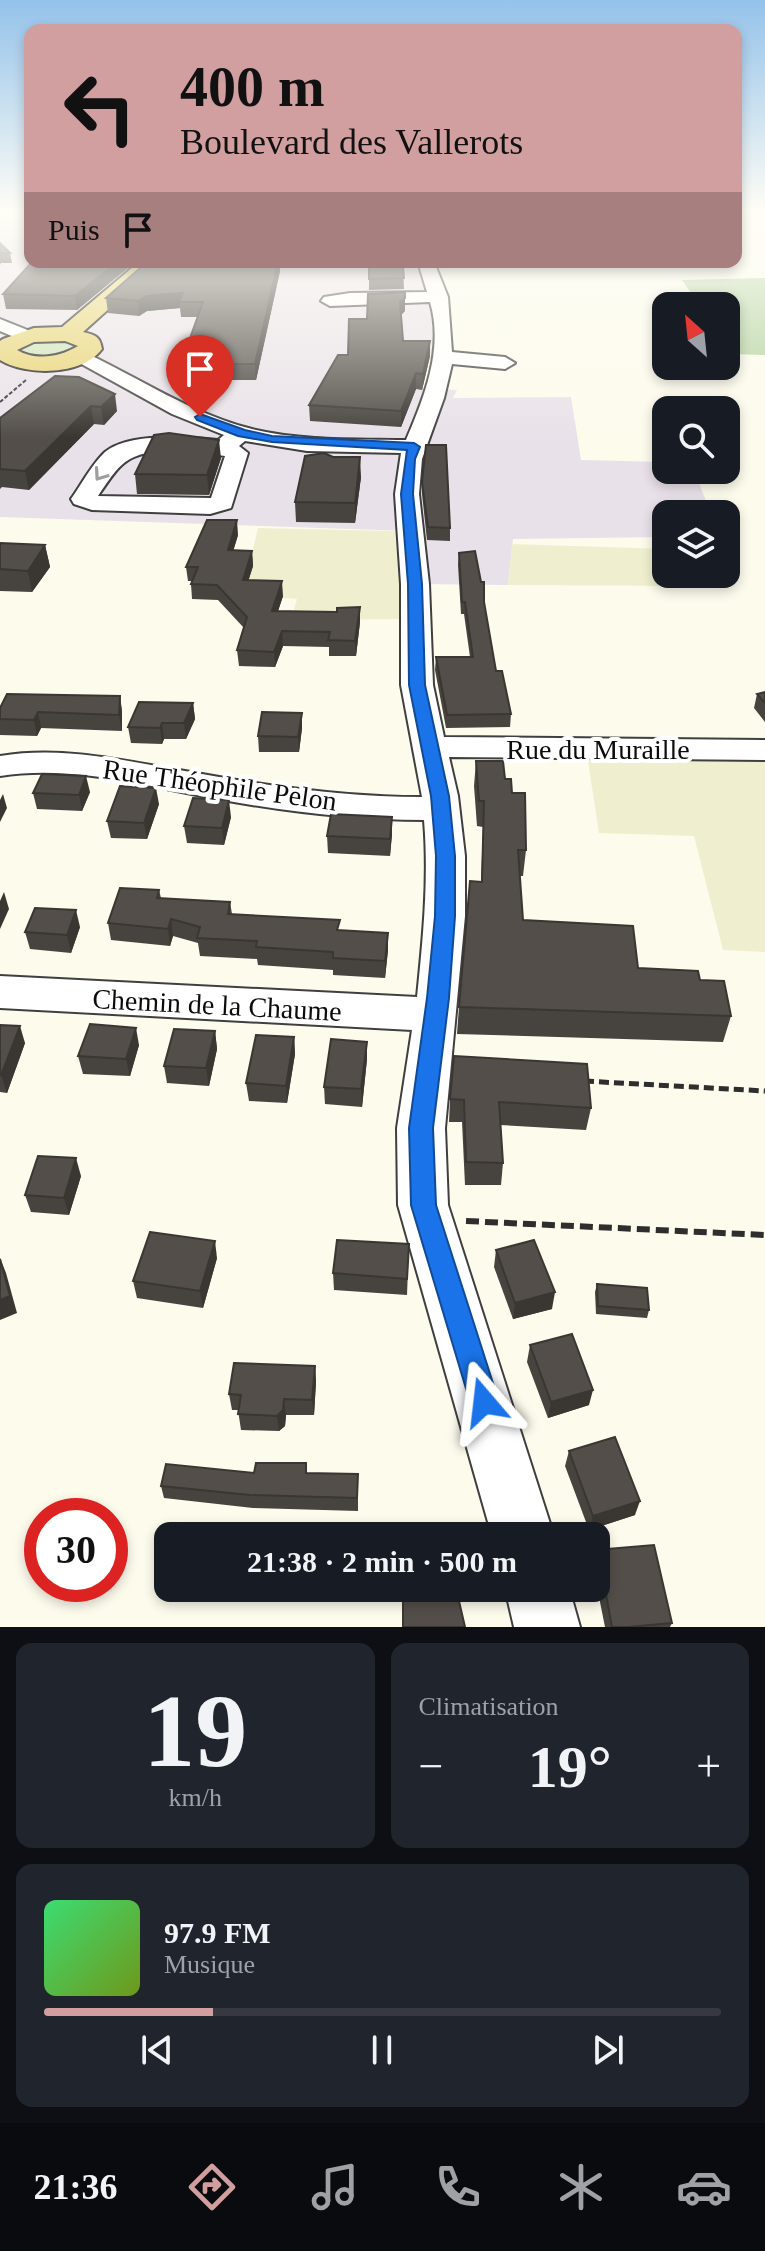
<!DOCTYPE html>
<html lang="fr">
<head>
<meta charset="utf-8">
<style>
  :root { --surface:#171b24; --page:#20242c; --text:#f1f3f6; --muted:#9ea1a6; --line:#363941; --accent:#d19f9f }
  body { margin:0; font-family:Georgia,serif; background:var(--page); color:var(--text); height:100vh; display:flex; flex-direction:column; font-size:30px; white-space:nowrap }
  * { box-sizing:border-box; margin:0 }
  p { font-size:26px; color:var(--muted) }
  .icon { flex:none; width:44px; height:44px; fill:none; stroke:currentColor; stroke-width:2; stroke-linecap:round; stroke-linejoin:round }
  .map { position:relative; height:1627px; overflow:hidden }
  .side { display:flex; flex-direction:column; gap:16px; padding:16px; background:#0d0f14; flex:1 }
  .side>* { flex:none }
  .top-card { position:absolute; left:24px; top:24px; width:718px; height:244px; border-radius:16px; box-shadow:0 4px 12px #0003; background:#d19f9f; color:#111; overflow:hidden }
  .needle { width:52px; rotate:333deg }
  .tools { position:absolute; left:652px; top:292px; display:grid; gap:16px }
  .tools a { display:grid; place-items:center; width:88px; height:88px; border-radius:16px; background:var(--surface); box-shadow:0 4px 12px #0003; font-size:40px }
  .speed { position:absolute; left:24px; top:1498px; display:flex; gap:16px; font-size:40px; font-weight:700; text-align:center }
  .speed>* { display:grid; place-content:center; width:104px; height:104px; border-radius:50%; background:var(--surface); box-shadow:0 4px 12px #0003; line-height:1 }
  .speed .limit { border:12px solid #d22; background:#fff; color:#111 }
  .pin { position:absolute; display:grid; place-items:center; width:68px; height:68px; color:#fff; margin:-82px -34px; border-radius:50% 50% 50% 0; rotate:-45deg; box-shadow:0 0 8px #0007 }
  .pin .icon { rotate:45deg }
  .me { position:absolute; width:88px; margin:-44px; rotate:343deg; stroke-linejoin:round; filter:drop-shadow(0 0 6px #0008) }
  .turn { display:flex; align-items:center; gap:28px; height:168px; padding:0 24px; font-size:36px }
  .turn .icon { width:104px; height:104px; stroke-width:2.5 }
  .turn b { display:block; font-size:56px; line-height:68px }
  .then { display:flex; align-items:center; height:76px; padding:0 24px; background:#0003; gap:16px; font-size:30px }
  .big { font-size:60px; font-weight:800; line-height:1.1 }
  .side .tile { flex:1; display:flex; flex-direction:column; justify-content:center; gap:12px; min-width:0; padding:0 28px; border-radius:16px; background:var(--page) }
  .side .dial { align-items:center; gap:0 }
  .dial b { font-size:104px; line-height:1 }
  .song { display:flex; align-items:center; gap:24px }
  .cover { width:96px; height:96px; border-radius:12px; background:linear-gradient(135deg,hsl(140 70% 55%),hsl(80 70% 35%)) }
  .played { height:8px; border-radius:4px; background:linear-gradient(90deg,var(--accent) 25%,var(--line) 25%) }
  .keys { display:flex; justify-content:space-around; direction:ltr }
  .heat { display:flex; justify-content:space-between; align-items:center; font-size:44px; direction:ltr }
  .side .tiles { flex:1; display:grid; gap:16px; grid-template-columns:1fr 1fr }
  .tile:last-child { grid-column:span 2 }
  .trip { position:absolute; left:154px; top:1522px; width:456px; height:80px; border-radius:16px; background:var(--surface); box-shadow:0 4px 12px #0003; font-weight:800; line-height:80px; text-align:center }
  .menu { display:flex; height:128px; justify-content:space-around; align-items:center; background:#090b0e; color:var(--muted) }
  .menu .icon { width:56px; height:56px }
  .menu .active { color:var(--accent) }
  .menu b { font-size:36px; color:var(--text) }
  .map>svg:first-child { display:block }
</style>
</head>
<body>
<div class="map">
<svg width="765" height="1627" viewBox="0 0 765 1627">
  <rect width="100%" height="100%" fill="#fdfbec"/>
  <polygon fill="#e9e1e9" points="0,210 30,210 30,262 416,262 430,307 435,354 360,352 341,384 457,390 453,398 571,397 581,460 666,462 666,470 694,470 711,514 666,514 666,537 513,539 508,585 415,584 408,531 0,517"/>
  <g fill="#efefd0">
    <polygon points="258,528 395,531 403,619 291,620 297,599 242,595"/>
    <polygon points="512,544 666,549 666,574 706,574 689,586 508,585"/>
    <polygon points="587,755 765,758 765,952 723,950 694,836 599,833"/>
  </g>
  <polygon fill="#cde3ba" points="32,340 77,341 80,348 48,359 16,353 18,346"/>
  <polygon fill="#b0d19c" points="765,278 765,355 732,354 726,346 726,306 700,306 682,280"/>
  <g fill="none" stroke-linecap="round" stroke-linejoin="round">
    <g stroke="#3f3f3f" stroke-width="4">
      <g id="minor">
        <path d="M 418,262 L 434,262 L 448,297 L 452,352 L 505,357 L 515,363 L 505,369 L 452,364 L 444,398 L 422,459 L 419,494 L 429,584 L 433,685 L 444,737 L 765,740 L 765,760 L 449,757 L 458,796 L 465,856 L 465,916 L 445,1128 L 448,1205 L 554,1536 L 492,1536 L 398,1205 L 397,1128 L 412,1030 L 0,1008 L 0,976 L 417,997 C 423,938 429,879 424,820 C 353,820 281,811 212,798 C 141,785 72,765 0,776 L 0,756 C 68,745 134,763 202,774 C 274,787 348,797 422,797 L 401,685 L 401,584 L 395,494 L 401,453 L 307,451 L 245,441 L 239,446 L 248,453 L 231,508 L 210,514 L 92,510 L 74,504 L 71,499 C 81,485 92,464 105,452 C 129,432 188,437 218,440 L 224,435 L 172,414 L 67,356 L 77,350 L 84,352 C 139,378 192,414 252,429 C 302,441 355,439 406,440 C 424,398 444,349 430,302 L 330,306 L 321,301 L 324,297 L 350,293 L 427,292 ZM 171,449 L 225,456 L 211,498 L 98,496 C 123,459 126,455 171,449 Z"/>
        <polygon points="0,319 35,333 37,337 28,343 0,331"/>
        <polygon points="505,1588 569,1588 580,1627 514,1627"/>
      </g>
    </g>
    <g stroke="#1d1d1d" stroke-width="4">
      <path id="major" d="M 139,262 L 161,262 L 83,332 C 95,335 100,336 102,349 C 82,376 26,376 0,360 L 0,341 L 3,339 L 34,328 L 62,327 ZM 65,341 L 78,346 C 60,357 36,361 17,350 L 34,342 Z"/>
    </g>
    <polyline stroke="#2e2e2e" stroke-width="2" stroke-dasharray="4 2" stroke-linecap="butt" points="0,402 26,380"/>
    <polyline stroke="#2e2e2e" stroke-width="5" stroke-dasharray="10 5" stroke-linecap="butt" points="584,1081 765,1091"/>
    <polyline stroke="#2e2e2e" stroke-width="6" stroke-dasharray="13 6" stroke-linecap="butt" points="466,1221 765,1235"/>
    <use href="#minor" fill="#fff" fill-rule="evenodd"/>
    <use href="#major" fill="#e7d372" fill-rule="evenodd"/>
  </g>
  <g fill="#47433f">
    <polygon points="0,243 10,253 12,263 1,263 0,265"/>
    <polygon points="135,262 77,310 6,309 3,294"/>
    <polygon points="147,262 283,262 280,267 280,271 256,380 193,380 191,364 194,357 191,357 189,341 198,317 181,317 180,308 147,311 139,316 108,313 106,298"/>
    <polygon points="369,267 403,267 404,289 369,290"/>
    <polygon points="405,311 401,315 403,341 430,341 430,356 422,390 416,389 401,427 310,421 309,405 348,355 367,319"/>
    <polygon points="55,376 117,411 104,425 94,424 29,490 2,487 0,489 0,418"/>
    <polygon points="221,458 209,495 137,494 135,474"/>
    <polygon points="361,477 355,523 296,522 295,502"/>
    <polygon points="422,482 450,528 450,541 427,540 422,494"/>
    <polygon points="238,535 233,551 252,551 253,566 248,581 283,596 278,611 360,622 356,656 329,656 329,647 283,646 275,667 239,666 237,650 244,628 218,600 192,599 191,584 192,581 188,581 186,567"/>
    <polygon points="0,543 45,545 50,567 32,592 0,591"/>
    <polygon points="459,553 484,602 496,671 511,714 510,727 446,728 435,670 436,657 470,657 464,614 461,614 458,565"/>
    <polygon points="765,692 765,722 754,708 757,694"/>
    <polygon points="120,696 122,712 122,731 41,728 37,736 0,735 0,708"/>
    <polygon points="193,703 195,719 186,739 164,739 162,744 131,743 128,727"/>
    <polygon points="302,713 302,728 299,752 259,752 258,736"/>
    <polygon points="476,761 505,779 512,793 526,850 523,876 520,876 523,920 638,968 700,980 731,1016 723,1042 457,1034 459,1007 481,882 483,827 477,826 474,786"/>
    <polygon points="90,792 82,811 37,809 33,793"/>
    <polygon points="159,804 147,839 111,838 107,821"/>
    <polygon points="231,817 224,845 187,843 184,826"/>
    <polygon points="392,834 390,856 328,853 327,836"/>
    <polygon points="159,890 161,898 230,902 232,914 340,930 388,950 385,978 333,975 333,970 258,965 257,959 200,956 198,943 173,936 170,946 111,940 108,923"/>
    <polygon points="80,927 71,953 30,949 25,932"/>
    <polygon points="0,1025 25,1043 7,1093 0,1092"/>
    <polygon points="215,1031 217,1049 209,1086 167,1083 164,1066"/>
    <polygon points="294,1037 295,1054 287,1103 249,1101 246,1083"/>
    <polygon points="367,1042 367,1059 362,1107 325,1104 324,1087"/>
    <polygon points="139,1045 130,1076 83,1074 78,1056"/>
    <polygon points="450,1099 591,1108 586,1130 500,1125 503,1163 501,1185 465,1185 462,1122 449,1122"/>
    <polygon points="81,1176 69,1215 31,1212 25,1195"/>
    <polygon points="409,1244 407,1295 334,1290 333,1273"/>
    <polygon points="496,1250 552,1309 513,1319 494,1267"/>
    <polygon points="217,1258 203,1308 137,1298 133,1281"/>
    <polygon points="597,1284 649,1310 647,1318 596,1314 595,1292"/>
    <polygon points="530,1345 589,1405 548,1418 527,1362"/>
    <polygon points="315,1366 316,1382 314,1415 286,1415 285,1426 279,1431 241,1430 238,1410 232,1410 229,1394"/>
    <polygon points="569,1451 635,1515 589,1530 565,1466"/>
    <polygon points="306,1463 307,1473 358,1474 358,1511 253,1508 164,1498 161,1486 254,1473"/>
    <polygon points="596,1550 672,1623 670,1627 605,1627 598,1592 594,1592 593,1588 596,1588"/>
  </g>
  <g fill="#3a3733">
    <polygon points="117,262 135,262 77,310 75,296"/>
    <polygon points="276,262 283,262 280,267 280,271 256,380 255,364"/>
    <polygon points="183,293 179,302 180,308 147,311 139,316 138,301 146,296"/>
    <polygon points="405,298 405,311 400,316 400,302"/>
    <polygon points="430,341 430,356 422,390 423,374"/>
    <polygon points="416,373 416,389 401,427 401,411"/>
    <polygon points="115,394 117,411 104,425 101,407"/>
    <polygon points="91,406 94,424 29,490 25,471"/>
    <polygon points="219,440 221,458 209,495 207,475"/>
    <polygon points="360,457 361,477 355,523 355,503"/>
    <polygon points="237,520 238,535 229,565 228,550"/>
    <polygon points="45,545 50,567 32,592 28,571"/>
    <polygon points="252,551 253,566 244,595 243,580"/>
    <polygon points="282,581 283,596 273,626 272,611"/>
    <polygon points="360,607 360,622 356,656 355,641"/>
    <polygon points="282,631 283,646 275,667 274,652"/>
    <polygon points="120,696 122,712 122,731 119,715"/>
    <polygon points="193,703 195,719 186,739 184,723"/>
    <polygon points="38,712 41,728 37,736 34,720"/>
    <polygon points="302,713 302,728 299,752 298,737"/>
    <polygon points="162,723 164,739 162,744 160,728"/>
    <polygon points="86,776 90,792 82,811 79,795"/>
    <polygon points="156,788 159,804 147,839 144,823"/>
    <polygon points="3,794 7,808 0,822 0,800"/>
    <polygon points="229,800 231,817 224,845 222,828"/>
    <polygon points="392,817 392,834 390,856 390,839"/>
    <polygon points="4,892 9,909 0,929 0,901"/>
    <polygon points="76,910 80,927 71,953 67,935"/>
    <polygon points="171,919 173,936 170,946 168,929"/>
    <polygon points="388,933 388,950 385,978 385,961"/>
    <polygon points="20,1026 25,1043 7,1093 1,1075"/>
    <polygon points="136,1028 139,1045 130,1076 126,1059"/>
    <polygon points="215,1031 217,1049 209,1086 206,1068"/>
    <polygon points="294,1037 295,1054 287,1103 286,1086"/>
    <polygon points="367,1042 367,1059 362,1107 361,1089"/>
    <polygon points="76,1158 81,1176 69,1215 64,1198"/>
    <polygon points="215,1241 217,1258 203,1308 200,1291"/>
    <polygon points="0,1258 6,1273 17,1313 0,1320"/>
    <polygon points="555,1292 552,1309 513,1319 515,1303"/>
    <polygon points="315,1366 316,1382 314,1415 312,1400"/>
    <polygon points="593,1390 589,1405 548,1418 551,1402"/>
    <polygon points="284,1399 286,1415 285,1426 279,1431 277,1416"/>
    <polygon points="640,1501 635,1515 589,1530 593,1516"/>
  </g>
  <g fill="#534e49" stroke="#3a3733" stroke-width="2">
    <polygon points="0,243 10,253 0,253"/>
    <polygon points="32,262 117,262 75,296 3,294"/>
    <polygon points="147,262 278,262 255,364 191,364 199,341 189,341 203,302 179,302 183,293 146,296 138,301 106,298"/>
    <polygon points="369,267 403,267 404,278 369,279"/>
    <polygon points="405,292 405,298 400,302 403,341 430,341 423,374 416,373 401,411 309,405 338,355 348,355 349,319 367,319 368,294"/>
    <polygon points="55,376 79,377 115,394 101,407 91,406 25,471 0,469 0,418"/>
    <polygon points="169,433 219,440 207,475 135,474 154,435"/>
    <polygon points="426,445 446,445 450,528 428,527 422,482"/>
    <polygon points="324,453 333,457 360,457 355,503 295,502 305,456"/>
    <polygon points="207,520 237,520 228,550 252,551 243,580 282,581 272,611 337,612 337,608 360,607 355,641 328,640 330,632 282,631 274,652 237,650 247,617 217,585 191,584 198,567 186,567"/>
    <polygon points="0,543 45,545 28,571 0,569"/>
    <polygon points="475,551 481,582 484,582 484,602 496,671 502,671 511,714 447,715 436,657 473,657 465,602 462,602 459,553"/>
    <polygon points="765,692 765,703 757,694"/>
    <polygon points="7,694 120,696 119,715 38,712 34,720 0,719 0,708"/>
    <polygon points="139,702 193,703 184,723 162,723 160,728 128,727"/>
    <polygon points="262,712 302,713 298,737 258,736"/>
    <polygon points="476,761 503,761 505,779 511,779 512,793 525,793 526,850 518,850 523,920 633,926 638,968 698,971 700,980 724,981 731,1016 459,1007 470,881 482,882 484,801 479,801"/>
    <polygon points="42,774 86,776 79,795 33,793"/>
    <polygon points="120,786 156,788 144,823 107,821"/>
    <polygon points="193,798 229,800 222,828 184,826"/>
    <polygon points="331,814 392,817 390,839 327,836"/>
    <polygon points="120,888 159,890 157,898 230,902 228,914 340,920 337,930 388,933 385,961 333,958 333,952 256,947 257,941 197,938 200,927 171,919 168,929 108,923"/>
    <polygon points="35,908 76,910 67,935 25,932"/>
    <polygon points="90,1024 136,1028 126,1059 78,1056"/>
    <polygon points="0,1025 20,1026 1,1075 0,1075"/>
    <polygon points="174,1029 215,1031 206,1068 164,1066"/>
    <polygon points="256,1035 294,1037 286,1086 246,1083"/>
    <polygon points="331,1039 367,1042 361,1089 324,1087"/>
    <polygon points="454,1056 587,1064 591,1108 499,1102 503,1163 466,1162 464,1100 450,1099"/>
    <polygon points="38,1156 76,1158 64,1198 25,1195"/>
    <polygon points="150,1232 215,1241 200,1291 133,1281"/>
    <polygon points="337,1240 409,1244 407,1279 333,1273"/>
    <polygon points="534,1240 555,1292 515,1303 496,1250"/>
    <polygon points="0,1259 10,1296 0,1300"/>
    <polygon points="597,1284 647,1288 649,1310 598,1306"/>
    <polygon points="572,1334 593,1390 551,1402 530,1345"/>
    <polygon points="234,1363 315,1366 312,1400 284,1399 283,1410 277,1416 238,1414 241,1395 229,1394"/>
    <polygon points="615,1437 640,1501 593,1516 569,1451"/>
    <polygon points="256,1463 306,1463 306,1473 358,1474 357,1498 250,1495 161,1486 166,1464 254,1473"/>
    <polygon points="654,1545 672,1623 628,1627 612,1627 603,1578 599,1578 596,1565 596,1550"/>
    <polygon points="450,1588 456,1588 465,1627 403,1627 403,1599"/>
  </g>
  <defs><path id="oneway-chevron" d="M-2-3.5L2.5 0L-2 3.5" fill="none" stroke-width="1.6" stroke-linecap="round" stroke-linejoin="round" transform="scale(2)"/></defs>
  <use stroke="#9e9e9e" href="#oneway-chevron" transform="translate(100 475) rotate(125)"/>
  <linearGradient id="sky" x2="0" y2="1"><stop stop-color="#94c2ea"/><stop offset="0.48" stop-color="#fefdf6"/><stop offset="1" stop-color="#fefdf6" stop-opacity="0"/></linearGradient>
  <rect width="765" height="438" fill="url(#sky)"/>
  <polygon fill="#1a73e8" stroke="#114b97" stroke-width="2" points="200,414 245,430 272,436 414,443 420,447 415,459 413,494 422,584 425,685 449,796 455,856 455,916 449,998 433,1128 436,1205 499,1402 494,1412 484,1416 474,1412 470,1402 411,1205 409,1128 427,998 435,916 436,856 431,796 409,685 408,584 401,494 407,450 272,442 238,436 197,420 195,417"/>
  <g text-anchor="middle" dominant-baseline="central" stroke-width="8" stroke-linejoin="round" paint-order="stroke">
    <g font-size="28" fill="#0c0c0c" stroke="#fff">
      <text x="598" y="749">Rue du Muraille</text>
      <text transform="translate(220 785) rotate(8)">Rue Théophile Pelon</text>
      <text transform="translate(217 1005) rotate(3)">Chemin de la Chaume</text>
    </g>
  </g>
</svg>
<div class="tools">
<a><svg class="needle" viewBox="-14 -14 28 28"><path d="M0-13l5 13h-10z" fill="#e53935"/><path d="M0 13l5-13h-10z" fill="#9ea1a6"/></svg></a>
<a><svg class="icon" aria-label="search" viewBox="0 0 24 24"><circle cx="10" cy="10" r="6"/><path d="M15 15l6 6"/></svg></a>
<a><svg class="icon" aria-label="layers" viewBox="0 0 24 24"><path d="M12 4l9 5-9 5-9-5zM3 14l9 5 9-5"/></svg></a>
</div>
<div class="speed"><div class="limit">30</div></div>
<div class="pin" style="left:200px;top:417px;background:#d93025"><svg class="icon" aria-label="arrive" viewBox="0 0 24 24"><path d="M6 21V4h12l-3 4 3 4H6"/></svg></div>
<svg class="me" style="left:484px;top:1402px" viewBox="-20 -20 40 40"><path d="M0-17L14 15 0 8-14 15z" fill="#1a73e8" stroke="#fff" stroke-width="4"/></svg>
<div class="trip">21:38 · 2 min · 500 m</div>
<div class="top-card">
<div class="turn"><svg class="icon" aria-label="left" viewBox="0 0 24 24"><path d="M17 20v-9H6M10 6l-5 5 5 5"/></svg><div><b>400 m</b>Boulevard des Vallerots</div></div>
<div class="then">Puis<svg class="icon" aria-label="arrive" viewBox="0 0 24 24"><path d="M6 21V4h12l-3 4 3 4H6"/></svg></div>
</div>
</div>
<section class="side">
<div class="tiles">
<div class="tile dial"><b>19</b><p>km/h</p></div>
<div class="tile"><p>Climatisation</p>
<div class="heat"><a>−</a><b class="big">19°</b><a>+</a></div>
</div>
<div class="tile">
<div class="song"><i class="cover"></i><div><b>97.9 FM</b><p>Musique</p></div></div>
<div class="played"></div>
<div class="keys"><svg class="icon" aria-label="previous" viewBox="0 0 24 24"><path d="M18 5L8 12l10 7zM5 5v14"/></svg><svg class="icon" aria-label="pause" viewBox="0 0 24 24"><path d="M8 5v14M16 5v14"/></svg><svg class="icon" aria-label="next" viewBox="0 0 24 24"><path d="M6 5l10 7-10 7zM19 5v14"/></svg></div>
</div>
</div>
</section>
<nav class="menu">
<b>21:36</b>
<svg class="icon active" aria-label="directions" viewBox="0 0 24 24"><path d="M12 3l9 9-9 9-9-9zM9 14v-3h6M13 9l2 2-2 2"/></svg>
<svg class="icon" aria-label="music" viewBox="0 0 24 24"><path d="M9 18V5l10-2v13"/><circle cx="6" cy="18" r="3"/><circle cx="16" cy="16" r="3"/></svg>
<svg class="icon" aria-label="phone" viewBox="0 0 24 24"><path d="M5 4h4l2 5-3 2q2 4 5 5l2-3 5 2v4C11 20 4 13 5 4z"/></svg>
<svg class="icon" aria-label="climate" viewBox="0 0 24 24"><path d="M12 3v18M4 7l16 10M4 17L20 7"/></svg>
<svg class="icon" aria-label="car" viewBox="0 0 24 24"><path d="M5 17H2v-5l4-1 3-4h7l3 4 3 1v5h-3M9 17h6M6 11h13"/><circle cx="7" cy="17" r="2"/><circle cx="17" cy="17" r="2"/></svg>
</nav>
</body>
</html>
